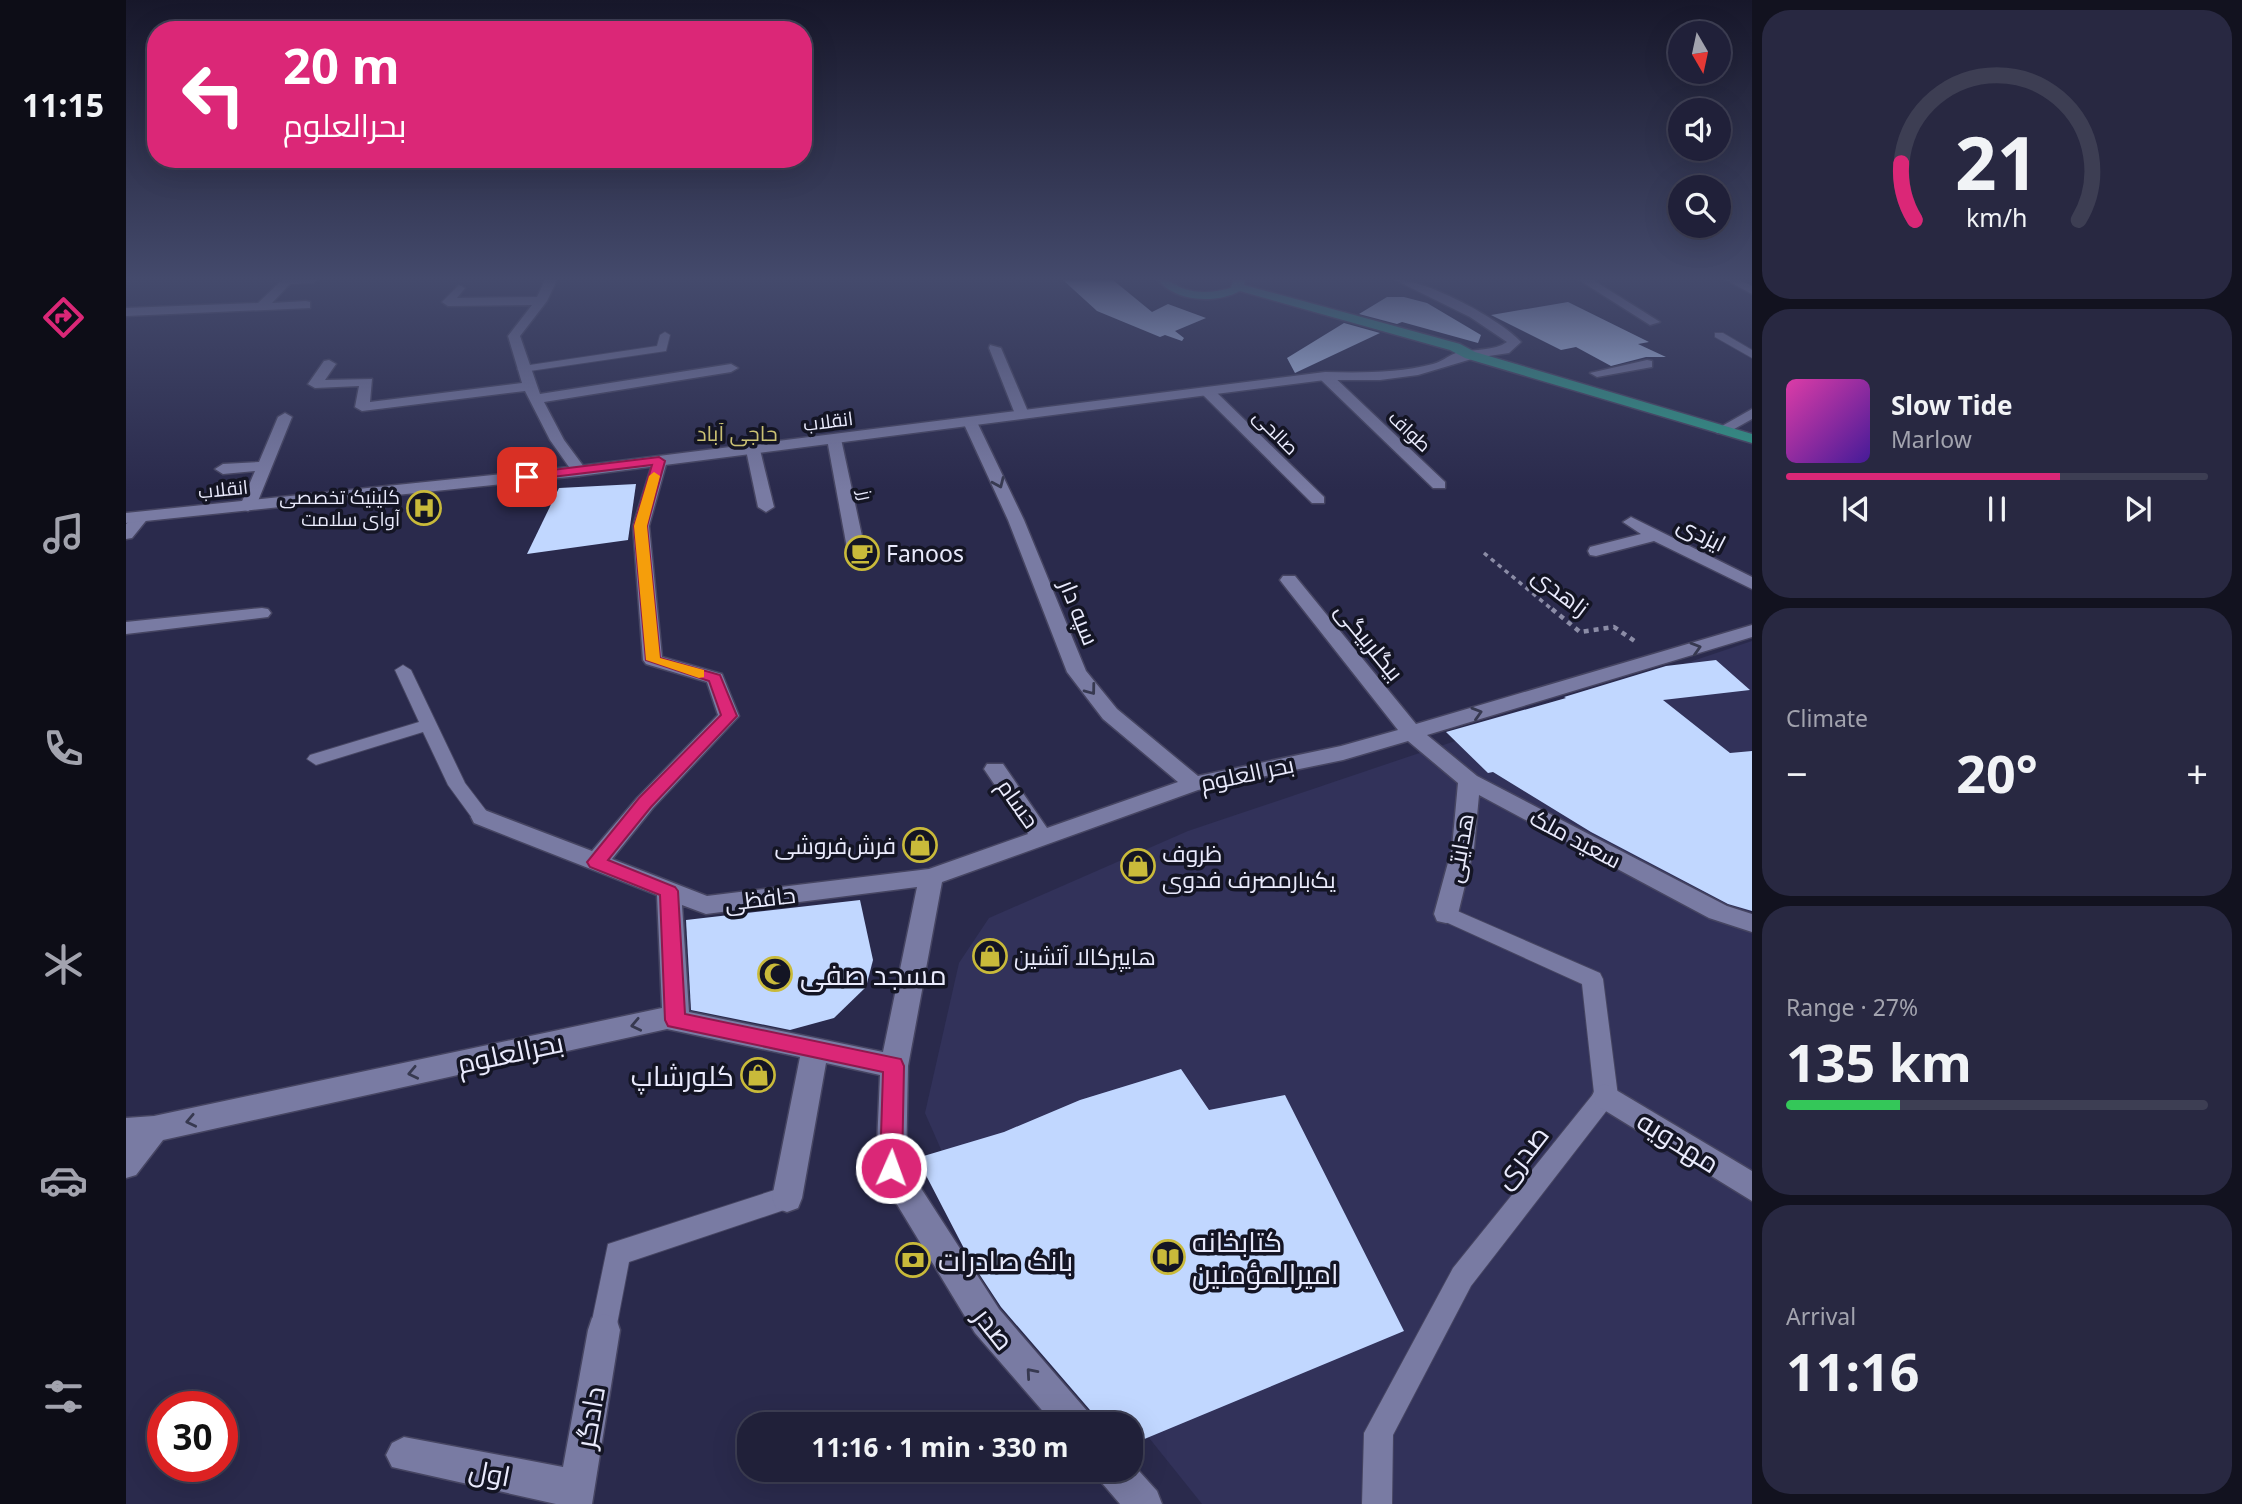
<!DOCTYPE html>
<html lang="en">
<head>
<meta charset="utf-8">
<style>
  :root { --surface:#202039; --page:#282841; --text:#f1f3f6; --muted:#a2a3ae; --line:#3d3e53; --accent:#db2777 }
  body { margin:0; font-family:"Noto Sans",Cairo,sans-serif; background:var(--page); color:var(--text); height:100vh; display:flex; flex-direction:column; font-size:26px; white-space:nowrap }
  * { box-sizing:border-box; margin:0 }
  p { font-size:23px; color:var(--muted) }
  .icon { flex:none; width:38px; height:38px; fill:none; stroke:currentColor; stroke-width:2; stroke-linecap:round; stroke-linejoin:round }
  .map { position:relative; flex:1; overflow:hidden }
  .details { display:flex; flex-direction:column; gap:10px; padding:10px; background:#12121f; width:490px }
  .details>* { flex:none }
  .banner { position:absolute; left:21px; top:21px; width:665px; height:147px; border-radius:28px; box-shadow:0 7px 28px #0002,0 0 0 2px var(--line); background:#db2777; color:#fff; overflow:hidden }
  .needle { width:46px; rotate:171deg }
  .tools { position:absolute; left:1542px; top:21px; display:grid; gap:14px }
  .tools a { display:grid; place-items:center; width:63px; height:63px; border-radius:50%; background:var(--surface); box-shadow:0 7px 28px #0002,0 0 0 2px var(--line); font-size:35px }
  .speed { position:absolute; left:21px; top:1391px; display:flex; gap:14px; font-size:35px; font-weight:700; text-align:center }
  .speed>* { display:grid; place-content:center; width:91px; height:91px; border-radius:50%; background:var(--surface); box-shadow:0 7px 28px #0002,0 0 0 2px var(--line); line-height:1 }
  .speed .limit { border:10px solid #d22; background:#fff; color:#111 }
  .pin { position:absolute; display:grid; place-items:center; width:60px; height:60px; color:#fff; margin:-30px; border-radius:14px; box-shadow:0 4px 10px #0006 }
  .me { position:absolute; width:77px; margin:-38px; rotate:2deg; stroke-linejoin:round; filter:drop-shadow(0 0 5px #0008) }
  .turn { display:flex; align-items:center; gap:24px; height:147px; padding:0 21px; font-size:32px }
  .turn .icon { width:91px; height:91px; stroke-width:2.5 }
  .turn b { display:block; font-size:49px; line-height:60px }
  .big { font-size:52px; font-weight:700; line-height:1.1 }
  .details .card { flex:1; display:flex; flex-direction:column; justify-content:center; gap:10px; min-width:0; padding:0 24px; border-radius:28px; background:var(--page) }
  .details .dial { align-items:center; gap:0 }
  .dial svg { height:182px; overflow:visible; fill:none; stroke:var(--line); stroke-width:7; stroke-linecap:round; text-anchor:middle }
  .dial text { fill:var(--text); stroke:none }
  .song { display:flex; align-items:center; gap:21px }
  .cover { width:84px; height:84px; border-radius:10px; background:linear-gradient(135deg,hsl(320 70% 55%),hsl(260 70% 35%)) }
  .played { height:7px; border-radius:4px; background:linear-gradient(90deg,var(--accent) 65%,var(--line) 65%) }
  .keys { display:flex; justify-content:space-around; direction:ltr }
  .heat { display:flex; justify-content:space-between; align-items:center; font-size:38px; direction:ltr }
  .charge { height:10px; border-radius:5px; background:linear-gradient(90deg,#34c759 27%,var(--line) 0) }
  .trip { position:absolute; left:611px; top:1412px; width:406px; height:70px; border-radius:28px; background:var(--surface); box-shadow:0 7px 28px #0002,0 0 0 2px var(--line); font-weight:700; line-height:70px; text-align:center }
  main { display:flex; flex:1; min-height:0 }
  .tab-bar { display:flex; flex-direction:column; width:126px; justify-content:space-around; align-items:center; background:#0d0d17; color:var(--muted) }
  .tab-bar .icon { width:49px; height:49px }
  .tab-bar .active { color:var(--accent) }
  .tab-bar b { font-size:32px; color:var(--text) }
  .map>svg:first-child { display:block }
</style>
</head>
<body>
<main>
<nav class="tab-bar">
<b>11:15</b>
<svg class="icon active" aria-label="directions" viewBox="0 0 24 24"><path d="M12 3l9 9-9 9-9-9zM9 14v-3h6M13 9l2 2-2 2"/></svg>
<svg class="icon" aria-label="music" viewBox="0 0 24 24"><path d="M9 18V5l10-2v13"/><circle cx="6" cy="18" r="3"/><circle cx="16" cy="16" r="3"/></svg>
<svg class="icon" aria-label="phone" viewBox="0 0 24 24"><path d="M5 4h4l2 5-3 2q2 4 5 5l2-3 5 2v4C11 20 4 13 5 4z"/></svg>
<svg class="icon" aria-label="climate" viewBox="0 0 24 24"><path d="M12 3v18M4 7l16 10M4 17L20 7"/></svg>
<svg class="icon" aria-label="car" viewBox="0 0 24 24"><path d="M5 17H2v-5l4-1 3-4h7l3 4 3 1v5h-3M9 17h6M6 11h13"/><circle cx="7" cy="17" r="2"/><circle cx="17" cy="17" r="2"/></svg>
<svg class="icon" aria-label="filters" viewBox="0 0 24 24"><path d="M4 7h16M4 17h16"/><circle cx="9" cy="7" r="2"/><circle cx="15" cy="17" r="2"/></svg>
</nav>
<div class="map">
<svg width="1626" height="1504" viewBox="0 0 1626 1504">
  <rect width="100%" height="100%" fill="#2a2a4c"/>
  <polygon fill="#32325a" points="1626,641 1626,1504 1076,1504 843,1213 799,1113 833,963 863,918 1062,831"/>
  <g fill="#c1d7ff">
    <polygon points="937,280 987,280 1026,312 1042,304 1080,318 1049,331 1058,338 1056,341 1039,335 1034,337 971,311"/>
    <polygon points="1261,297 1278,297 1301,303 1355,335 1352,343 1276,322 1271,324 1233,314"/>
    <polygon points="1442,302 1523,342 1512,344 1540,357 1520,357 1485,366 1450,347 1435,350 1365,315"/>
    <polygon points="1218,323 1254,333 1169,373 1161,358"/>
    <polygon points="510,484 502,540 401,554 433,488"/>
    <polygon points="1590,660 1624,690 1537,700 1604,753 1626,751 1626,911 1602,904 1465,832 1367,772 1362,773 1320,732 1440,698 1438,697 1540,666"/>
    <polygon points="734,900 747,960 740,987 708,1018 664,1030 565,1010 560,920"/>
    <polygon points="1055,1069 1083,1110 1159,1095 1278,1331 1004,1445 1004,1424 970,1424 964,1410 875,1307 844,1260 791,1158 878,1132 954,1100"/>
  </g>
  <g fill="none" stroke-linecap="round" stroke-linejoin="round">
    <g stroke="#464562" stroke-width="2">
      <g id="service">
        <polygon points="539,332 544,335 540,351 397,372 391,369 397,366 531,346 534,335"/>
        <polygon points="1589,333 1597,333 1626,350 1626,358 1589,337"/>
        <polygon points="277,665 285,670 339,783 365,817 363,822 349,822 322,785 297,732 190,765 181,759 184,755 293,722 269,670"/>
        <polygon points="1320,906 1474,973 1477,979 1492,1096 1345,1286 1267,1435 1266,1504 1236,1504 1238,1433 1327,1268 1468,1093 1456,984 1313,919 1310,914 1313,909"/>
        <polygon points="661,1186 670,1190 674,1198 670,1206 503,1262 488,1340 478,1344 468,1340 464,1330 482,1244"/>
      </g>
    </g>
    <g stroke="#464562" stroke-width="3">
      <polygon id="pedestrian" points="1521,360 1526,361 1526,367 1471,377 1464,373"/>
    </g>
    <g stroke="#464562" stroke-width="3">
      <g id="minor">
        <polygon points="156,280 192,280 186,283 164,284 146,303 180,301 184,302 184,308 0,316 0,308 132,303"/>
        <polygon points="419,280 431,280 421,301 394,336 414,394 605,364 612,368 605,372 418,402 438,440 461,471 453,476 448,474 424,440 399,391 236,411 229,407 233,386 189,388 182,384 198,361 203,360 210,364 199,380 246,379 244,402 396,383 382,336 406,305 322,306 316,302 333,285 339,288 331,298 411,297"/>
        <polygon points="1453,280 1467,280 1534,322 1524,325"/>
        <polygon points="1600,280 1614,280 1626,286 1626,294"/>
        <polygon points="864,345 875,348 903,414 901,417 889,414 863,348"/>
        <polygon points="1194,373 1204,373 1319,482 1319,488 1307,488 1194,379"/>
        <polygon points="1076,388 1086,388 1198,497 1198,503 1186,503 1076,394"/>
        <polygon points="1626,409 1626,419 1601,433 1591,433 1589,430"/>
        <polygon points="159,413 166,417 130,506 122,511 116,509 114,506 129,471 97,474 89,469 97,464 133,462 152,417"/>
        <path d="M 844,418 L 851,422 L 898,520 L 960,671 L 991,709 L 1072,776 L 1215,746 L 1272,730 L 1157,584 L 1154,580 L 1157,576 L 1169,576 L 1290,724 L 1626,625 L 1626,637 L 1301,735 L 1351,776 L 1601,906 L 1626,914 L 1626,932 L 1583,918 L 1353,795 L 1348,848 L 1332,914 L 1329,921 L 1320,923 L 1311,921 L 1308,914 L 1326,848 L 1332,783 L 1282,741 L 1217,760 L 1072,790 L 816,882 L 782,1066 L 780,1165 L 873,1309 L 962,1412 L 967,1424 L 928,1424 L 849,1333 L 755,1178 L 750,1168 L 754,1075 L 700,1063 L 676,1198 L 672,1208 L 661,1212 L 650,1208 L 646,1198 L 674,1057 L 541,1029 L 37,1140 L 10,1175 L 0,1178 L 0,1118 L 28,1116 L 536,1008 L 531,895 L 348,823 L 345,817 L 348,811 L 356,809 L 466,851 L 511,798 L 592,715 L 581,682 L 520,664 L 517,660 L 507,526 L 528,458 L 538,458 L 541,461 L 523,526 L 536,657 L 596,674 L 613,716 L 527,808 L 486,859 L 581,896 L 803,869 L 902,834 L 858,769 L 861,764 L 877,764 L 921,828 L 1052,782 L 977,719 L 941,672 L 882,520 L 837,422 ZM 791,887 L 757,1052 L 563,1012 L 556,905 L 580,914 Z"/>
        <polygon points="708,435 715,439 741,559 732,564 723,559 701,439"/>
        <polygon points="627,446 634,450 648,507 640,512 632,507 620,450"/>
        <polygon points="15,512 23,517 6,538 0,539 0,524"/>
        <polygon points="1505,517 1626,577 1626,589 1528,541 1470,556 1464,555 1462,551 1464,547 1515,534 1497,522"/>
        <polygon points="136,608 142,609 145,613 142,617 0,634 0,622"/>
        <polygon points="1480,1084 1626,1171 1626,1201 1470,1105 1466,1096 1470,1087"/>
        <polygon points="478,1314 490,1318 494,1330 466,1504 430,1504 266,1467 260,1455 266,1443 278,1437 437,1467 462,1330 466,1318"/>
        <polygon points="1004,1461 1031,1491 1036,1504 994,1504 976,1483 971,1470 1004,1470"/>
      </g>
    </g>
    <g stroke="#464562" stroke-width="3">
      <path id="secondary" d="M 1269,280 C 1300,279 1374,319 1395,342 L 1383,353 L 1349,358 L 1292,375 L 1254,380 L 1199,380 L 453,476 L 0,523 L 0,513 L 453,466 L 1199,372 C 1235,373 1272,373 1307,364 C 1318,361 1325,353 1334,352 C 1349,349 1368,351 1381,342 L 1344,317 Z"/>
    </g>
    <g stroke="#464562" stroke-width="3">
      <path id="primary" d="M 1032,280 C 1045,279 1047,285 1059,289 C 1073,294 1091,292 1105,288 L 1107,280 L 1119,280 L 1118,285 L 1334,344 L 1349,352 L 1626,434 L 1626,443 L 1339,358 L 1324,350 L 1114,291 C 1090,304 1050,302 1032,280 Z"/>
    </g>
    <polyline stroke="#8b8ca6" stroke-width="3.5" stroke-dasharray="4.5 4.5" stroke-linecap="butt" points="1358,553 1428,611"/>
    <polyline stroke="#8b8ca6" stroke-width="4.5" stroke-dasharray="5 5" stroke-linecap="butt" points="1426,609 1454,632 1488,627 1510,642"/>
    <use href="#service" fill="#797ba3" fill-rule="evenodd"/>
    <use href="#pedestrian" fill="#797ba3" fill-rule="evenodd"/>
    <use href="#minor" fill="#797ba3" fill-rule="evenodd"/>
    <use href="#secondary" fill="#797ba3" fill-rule="evenodd"/>
    <use href="#primary" fill="#309a89" fill-rule="evenodd"/>
  </g>
  <defs><path id="oneway-chevron" d="M-2-3.5L2.5 0L-2 3.5" fill="none" stroke-width="1.6" stroke-linecap="round" stroke-linejoin="round" transform="scale(1.75)"/></defs>
  <g stroke="#373950">
    <use href="#oneway-chevron" transform="translate(873 483) rotate(66)"/>
    <use href="#oneway-chevron" transform="translate(1570 648) rotate(-17)"/>
    <use href="#oneway-chevron" transform="translate(965 690) rotate(53)"/>
    <use href="#oneway-chevron" transform="translate(1351 713) rotate(-17)"/>
    <use href="#oneway-chevron" transform="translate(510 1025) rotate(168)"/>
    <use href="#oneway-chevron" transform="translate(287 1073) rotate(168)"/>
    <use href="#oneway-chevron" transform="translate(65 1121) rotate(168)"/>
    <use href="#oneway-chevron" transform="translate(905 1373) rotate(-131)"/>
  </g>
  <linearGradient id="sky" x2="0" y2="1"><stop stop-color="#17172a"/><stop offset="0.57" stop-color="#444a6c"/><stop offset="1" stop-color="#444a6c" stop-opacity="0"/></linearGradient>
  <rect width="1626" height="490" fill="url(#sky)"/>
  <polygon fill="#db2777" stroke="#8e194d" stroke-width="2" points="533,457 539,461 521,526 534,658 594,675 611,716 525,807 482,860 549,887 552,891 559,1014 775,1059 778,1066 776,1168 773,1176 765,1179 757,1176 754,1168 757,1072 542,1026 539,1020 534,895 464,867 461,862 513,798 595,715 583,681 520,660 508,526 526,465 401,480 395,477 401,473"/>
  <polygon fill="#f59e0b" points="528,472 534,476 521,526 534,658 578,670 578,677 573,678 520,660 508,526 523,476"/>
  <defs>
    <g id="hospital-ring" transform="scale(1.75)"><circle r="9.5" fill="#141524" stroke="#c9ba3a" stroke-width="1.5"/><path d="M-5-5h3v3.5h4V-5h3V5h-3V1.5h-4V5h-3Z" fill="#c9ba3a"/></g>
    <g id="cafe-ring" transform="scale(1.75)"><circle r="9.5" fill="#141524" stroke="#c9ba3a" stroke-width="1.5"/><path d="M-5.5-4.5H6V0H3Q3 3.5 0 3.5H-2.5Q-5.5 3.5-5.5 0ZM3-3.2v2h1.7v-2ZM-6 4.5H4V6H-6Z" fill="#c9ba3a"/></g>
    <g id="shop-ring" transform="scale(1.75)"><circle r="9.5" fill="#141524" stroke="#c9ba3a" stroke-width="1.5"/><path d="M-5-2.5h2.3a2.7 3.5 0 0 1 5.4 0H5L5.5 6h-11ZM-1.5-2.5h3a1.5 2.3 0 0 0-3 0Z" fill="#c9ba3a"/></g>
    <g id="mosque-ring" transform="scale(1.75)"><circle r="9.5" fill="#141524" stroke="#c9ba3a" stroke-width="1.5"/><path d="M3.5-4.9A6 6 0 1 0 3.5 4.9A5 5 0 1 1 3.5-4.9Z" fill="#c9ba3a"/></g>
    <g id="library-ring" transform="scale(1.75)"><circle r="9.5" fill="#141524" stroke="#c9ba3a" stroke-width="1.5"/><path d="M-6-4Q-3-5.5-.7-3.5V5Q-3 3-6 4ZM6-4Q3-5.5 .7-3.5V5Q3 3 6 4Z" fill="#c9ba3a"/></g>
    <g id="bank-ring" transform="scale(1.75)"><circle r="9.5" fill="#141524" stroke="#c9ba3a" stroke-width="1.5"/><path d="M-6-4H6V4H-6ZM0-2.3a2.3 2.3 0 1 0 0 4.6a2.3 2.3 0 1 0 0-4.6Z" fill="#c9ba3a"/></g>
  </defs>
  <g fill-rule="evenodd">
    <use href="#hospital-ring" x="298" y="508"/>
    <use href="#cafe-ring" x="736" y="553"/>
    <use href="#shop-ring" x="794" y="845"/>
    <use href="#shop-ring" x="1012" y="866"/>
    <use href="#shop-ring" x="864" y="956"/>
    <use href="#mosque-ring" x="649" y="974"/>
    <use href="#shop-ring" x="632" y="1075"/>
    <use href="#library-ring" x="1042" y="1257"/>
    <use href="#bank-ring" x="787" y="1260"/>
  </g>
  <g text-anchor="middle" dominant-baseline="central" stroke-width="7" stroke-linejoin="round" paint-order="stroke">
    <g font-size="19" fill="#e9eafc" stroke="#141524">
      <text transform="translate(702 421) rotate(-7)">انقلاب</text>
      <text transform="translate(1284 431) rotate(43)">طواف</text>
      <text transform="translate(1150 432) rotate(45)">صالحی</text>
      <text transform="translate(97 489) rotate(-6)">انقلاب</text>
      <text transform="translate(740 495) rotate(78)">رز</text>
    </g>
    <g font-size="19" fill="#e9eafc" stroke="#141524" text-anchor="end">
      <text x="274" y="497">کلینیک تخصصی<tspan x="274" dy="22">آوای سلامت</tspan></text>
    </g>
    <g font-size="21" fill="#cac173" stroke="#141524">
      <text x="611" y="433">حاجی آباد</text>
    </g>
    <g font-size="23" fill="#e9eafc" stroke="#141524">
      <text transform="translate(1576 533) rotate(27)">ایزدی</text>
      <text transform="translate(1435 591) rotate(37)">زاهدی</text>
      <text transform="translate(954 612) rotate(68)">سپه دار</text>
      <text transform="translate(1244 641) rotate(51)">بیگلربیگی</text>
      <text transform="translate(1121 773) rotate(-12)">بحر العلوم</text>
      <text transform="translate(893 803) rotate(55)">حسام</text>
      <text transform="translate(1450 838) rotate(28)">سعید ملک</text>
      <text transform="translate(1333 848) rotate(-80)">هدایتی</text>
      <text transform="translate(634 898) rotate(-7)">حافظی</text>
    </g>
    <g font-size="23" fill="#e9eafc" stroke="#141524" text-anchor="start">
      <text x="760" y="553">Fanoos</text>
      <text x="770" y="845" text-anchor="end">فرش‌فروشی</text>
      <text x="1036" y="853">ظروف<tspan x="1036" dy="26">یک‌بارمصرف فدوی</tspan></text>
      <text x="888" y="956">هایپرکالا آتشین</text>
    </g>
    <g font-size="28" fill="#e9eafc" stroke="#141524" text-anchor="start">
      <text x="674" y="974">مسجد صفی</text>
      <text x="608" y="1075" text-anchor="end">کلورشاپ</text>
      <text x="1066" y="1241">کتابخانه<tspan x="1066" dy="32">امیرالمؤمنین</tspan></text>
      <text x="812" y="1260">بانک صادرات</text>
    </g>
    <g font-size="28" fill="#e9eafc" stroke="#141524">
      <text transform="translate(384 1052) rotate(-12)">بحرالعلوم</text>
      <text transform="translate(1553 1141) rotate(32)">مهدویه</text>
      <text transform="translate(1394 1156) rotate(-52)">صدری</text>
      <text transform="translate(869 1328) rotate(52)">صدر</text>
      <text transform="translate(463 1417) rotate(-80)">دادگر</text>
      <text transform="translate(364 1472) rotate(11)">اول</text>
    </g>
  </g>
</svg>
<div class="tools">
<a><svg class="needle" viewBox="-14 -14 28 28"><path d="M0-13l5 13h-10z" fill="#e53935"/><path d="M0 13l5-13h-10z" fill="#a2a3ae"/></svg></a>
<a><svg class="icon" aria-label="sound" viewBox="0 0 24 24"><path d="M4 9h4l5-4v14l-5-4H4zM17 9q2 3 0 6"/></svg></a>
<a><svg class="icon" aria-label="search" viewBox="0 0 24 24"><circle cx="10" cy="10" r="6"/><path d="M15 15l6 6"/></svg></a>
</div>
<div class="speed"><div class="limit">30</div></div>
<div class="pin" style="left:401px;top:477px;background:#d93025"><svg class="icon" aria-label="arrive" viewBox="0 0 24 24"><path d="M6 21V4h12l-3 4 3 4H6"/></svg></div>
<svg class="me" style="left:765px;top:1168px" viewBox="-20 -20 40 40"><circle r="17" fill="#db2777" stroke="#fff" stroke-width="3"/><path d="M0-11L8 9 0 5-8 9z" fill="#fff"/></svg>
<div class="trip">11:16 · 1 min · 330 m</div>
<div class="banner">
<div class="turn"><svg class="icon" aria-label="left" viewBox="0 0 24 24"><path d="M17 20v-9H6M10 6l-5 5 5 5"/></svg><div><b>20 m</b>بحرالعلوم</div></div>
</div>
</div>
<section class="details">
<div class="card dial"><svg viewBox="0 0 100 80">
<path d="M14 69A42 42 0 1 1 86 69"/>
<path d="M14 69A42 42 0 0 1 8 44" stroke="#db2777"/>
<text x="50" y="56" font-size="32" font-weight="700">21</text>
<text x="50" y="72" font-size="11">km/h</text>
</svg></div>
<div class="card">
<div class="song"><i class="cover"></i><div><b>Slow Tide</b><p>Marlow</p></div></div>
<div class="played"></div>
<div class="keys"><svg class="icon" aria-label="previous" viewBox="0 0 24 24"><path d="M18 5L8 12l10 7zM5 5v14"/></svg><svg class="icon" aria-label="pause" viewBox="0 0 24 24"><path d="M8 5v14M16 5v14"/></svg><svg class="icon" aria-label="next" viewBox="0 0 24 24"><path d="M6 5l10 7-10 7zM19 5v14"/></svg></div>
</div>
<div class="card"><p>Climate</p>
<div class="heat"><a>−</a><b class="big">20°</b><a>+</a></div>
</div>
<div class="card"><p>Range · 27%</p><b class="big">135 km</b><div class="charge"></div></div>
<div class="card"><p>Arrival</p><b class="big">11:16</b></div>
</section>
</main>
</body>
</html>
